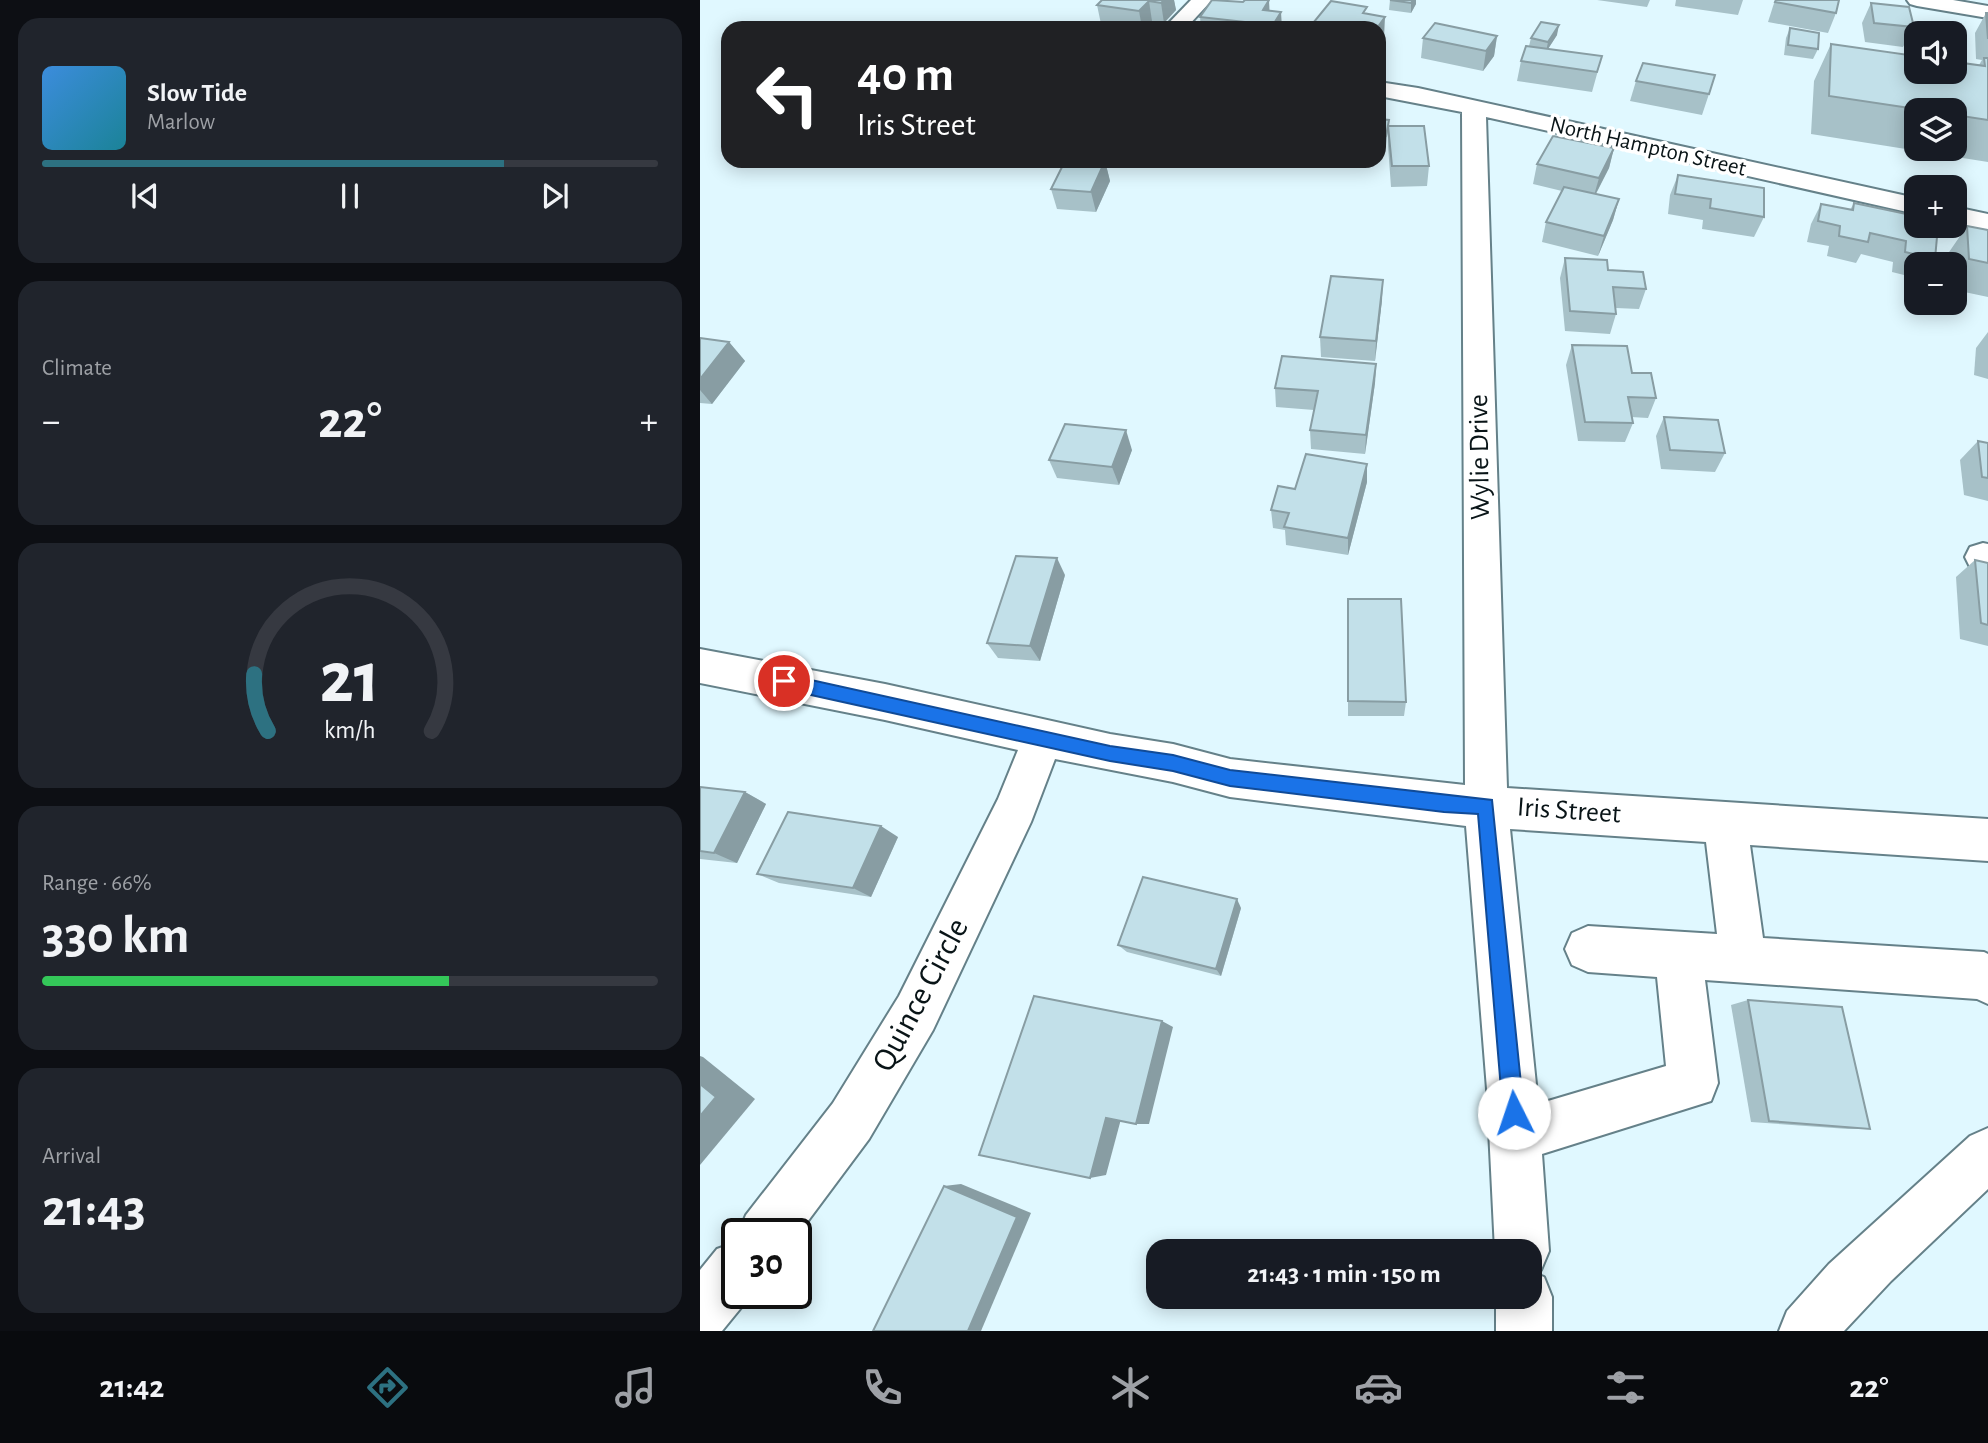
<!DOCTYPE html>
<html lang="en">
<head>
<meta charset="utf-8">
<style>
  :root { --surface:#171b24; --page:#20242c; --text:#f1f3f6; --muted:#9ea1a6; --line:#363941; --accent:#2d7181 }
  body { margin:0; font-family:"Alegreya Sans",sans-serif; background:var(--page); color:var(--text); height:100vh; display:flex; flex-direction:column; font-size:26px; white-space:nowrap }
  * { box-sizing:border-box; margin:0 }
  p { font-size:23px; color:var(--muted) }
  .icon { flex:none; width:38px; height:38px; fill:none; stroke:currentColor; stroke-width:2; stroke-linecap:round; stroke-linejoin:round }
  .map { position:relative; flex:1; overflow:hidden }
  .sheet { display:flex; flex-direction:column; gap:18px; padding:18px; background:#0d0f14; width:700px }
  .sheet>* { flex:none }
  .hud { position:absolute; left:21px; top:21px; width:665px; height:147px; border-radius:21px; box-shadow:0 4px 18px #0003; background:#202124; color:#fff; overflow:hidden }
  .buttons { position:absolute; left:1204px; top:21px; display:grid; gap:14px }
  .buttons a { display:grid; place-items:center; width:63px; height:63px; border-radius:14px; background:var(--surface); box-shadow:0 4px 18px #0003; font-size:35px }
  .speed { position:absolute; left:21px; top:1218px; display:flex; gap:14px; font-size:35px; font-weight:700; text-align:center }
  .speed>* { display:grid; place-content:center; width:91px; height:91px; border-radius:50%; background:var(--surface); box-shadow:0 4px 18px #0003; line-height:1 }
  .speed .limit { border:4px solid #111; border-radius:10px; background:#fff; color:#111 }
  .pin { position:absolute; display:grid; place-items:center; width:60px; height:60px; color:#fff; margin:-30px; border:4px solid #fff; border-radius:50%; box-shadow:0 2px 7px #0007 }
  .me { position:absolute; width:77px; margin:-38px; rotate:356deg; stroke-linejoin:round; filter:drop-shadow(0 0 5px #0008) }
  .turn { display:flex; align-items:center; gap:24px; height:147px; padding:0 21px; font-size:32px }
  .turn .icon { width:91px; height:91px; stroke-width:2.5 }
  .turn b { display:block; font-size:49px; line-height:60px }
  .big { font-size:52px; font-weight:700; line-height:1.1 }
  .sheet .tile { flex:1; display:flex; flex-direction:column; justify-content:center; gap:10px; min-width:0; padding:0 24px; border-radius:21px; background:var(--page) }
  .sheet .dial { align-items:center; gap:0 }
  .dial svg { height:182px; overflow:visible; fill:none; stroke:var(--line); stroke-width:7; stroke-linecap:round; text-anchor:middle }
  .dial text { fill:var(--text); stroke:none }
  .song { display:flex; align-items:center; gap:21px }
  .cover { width:84px; height:84px; border-radius:10px; background:linear-gradient(135deg,hsl(210 70% 55%),hsl(190 70% 35%)) }
  .played { height:7px; border-radius:4px; background:linear-gradient(90deg,var(--accent) 75%,var(--line) 75%) }
  .keys { display:flex; justify-content:space-around; direction:ltr }
  .heat { display:flex; justify-content:space-between; align-items:center; font-size:38px; direction:ltr }
  .charge { height:10px; border-radius:5px; background:linear-gradient(90deg,#34c759 66%,var(--line) 0) }
  .trip { position:absolute; left:446px; top:1239px; width:396px; height:70px; border-radius:21px; background:var(--surface); box-shadow:0 4px 18px #0003; font-weight:700; line-height:70px; text-align:center }
  .tabs { display:flex; height:112px; justify-content:space-around; align-items:center; background:#090b0e; color:var(--muted) }
  .tabs .icon { width:49px; height:49px }
  .tabs .on { color:var(--accent) }
  .tabs b { font-size:32px; color:var(--text) }
  main { display:flex; flex:1; min-height:0 }
  .map>svg:first-child { display:block }
</style>
</head>
<body>
<main>
<section class="sheet">
<div class="tile">
<div class="song"><i class="cover"></i><div><b>Slow Tide</b><p>Marlow</p></div></div>
<div class="played"></div>
<div class="keys"><svg class="icon" aria-label="previous" viewBox="0 0 24 24"><path d="M18 5L8 12l10 7zM5 5v14"/></svg><svg class="icon" aria-label="pause" viewBox="0 0 24 24"><path d="M8 5v14M16 5v14"/></svg><svg class="icon" aria-label="next" viewBox="0 0 24 24"><path d="M6 5l10 7-10 7zM19 5v14"/></svg></div>
</div>
<div class="tile"><p>Climate</p>
<div class="heat"><a>−</a><b class="big">22°</b><a>+</a></div>
</div>
<div class="tile dial"><svg viewBox="0 0 100 80">
<path d="M14 69A42 42 0 1 1 86 69"/>
<path d="M14 69A42 42 0 0 1 8 44" stroke="#2d7181"/>
<text x="50" y="56" font-size="32" font-weight="700">21</text>
<text x="50" y="72" font-size="11">km/h</text>
</svg></div>
<div class="tile"><p>Range · 66%</p><b class="big">330 km</b><div class="charge"></div></div>
<div class="tile"><p>Arrival</p><b class="big">21:43</b></div>
</section>
<div class="map">
<svg width="1288" height="1331" viewBox="0 0 1288 1331">
  <rect width="100%" height="100%" fill="#e0f8ff"/>
  <g fill="none" stroke-linecap="round" stroke-linejoin="round">
    <g stroke="#658189" stroke-width="4">
      <g id="minor">
        <polygon points="491,0 512,0 486,28 464,28"/>
        <polygon points="1207,0 1253,0 1288,6 1288,18 1217,6 1210,4"/>
        <path d="M 679,82 L 718,88 L 1216,198 L 1216,214 L 786,117 L 807,788 L 1288,819 L 1288,861 L 1050,845 L 1063,938 L 1284,952 L 1288,954 L 1288,1004 L 1277,999 L 1005,980 L 1018,1083 L 1011,1101 L 842,1154 L 849,1251 L 841,1270 L 834,1273 L 844,1277 L 852,1297 L 852,1331 L 796,1331 L 796,1297 L 830,1297 L 830,1251 L 795,1251 L 787,1089 L 766,826 L 530,797 L 473,782 L 355,759 L 331,822 L 233,1030 L 169,1139 L 96,1237 L 96,1234 L 38,1234 L 46,1215 L 133,1103 L 199,996 L 298,799 L 318,750 L 185,720 L 0,683 L 0,649 L 185,684 L 410,734 L 473,744 L 530,759 L 765,785 L 762,112 L 679,96 ZM 810,829 L 1006,842 L 1017,934 L 888,926 L 872,933 L 865,949 L 872,965 L 888,972 L 957,977 L 966,1066 L 838,1104 Z"/>
        <polygon points="1255,207 1288,214 1288,230 1255,223"/>
        <polygon points="1283,543 1288,544 1288,573 1270,567 1265,557 1270,547"/>
        <polygon points="1288,1128 1288,1189 1191,1281 1144,1331 1079,1331 1087,1311 1129,1264 1270,1136"/>
        <polygon points="37,1242 37,1293 53,1293 22,1331 0,1331 0,1270 17,1249"/>
      </g>
    </g>
    <use href="#minor" fill="#fff" fill-rule="evenodd"/>
  </g>
  <g fill="#a7c1c8" fill-rule="evenodd">
    <polygon points="474,0 476,10 464,23 452,21 445,28 426,28 401,24 397,5"/>
    <polygon points="690,0 716,0 716,4 711,13 689,10"/>
    <polygon points="897,0 950,0 947,7"/>
    <polygon points="976,0 1043,0 1038,15 975,6"/>
    <polygon points="1075,0 1139,0 1136,13 1128,33 1068,22"/>
    <polygon points="1171,3 1214,27 1203,47 1165,42 1162,23"/>
    <polygon points="570,11 582,28 501,28 500,17"/>
    <path d="M 1286,13 L 1288,13 L 1288,162 L 1111,134 L 1114,81 L 1131,44 L 1279,65 L 1282,60 L 1276,59 L 1275,33 ZM 1216,110 L 1255,110 L 1255,149 L 1216,149 Z"/>
    <polygon points="1090,28 1118,49 1113,59 1084,55 1086,38"/>
    <polygon points="857,35 848,49 902,56 892,92 817,81 821,61 829,46 831,38"/>
    <polygon points="797,36 794,56 783,71 721,58 723,38"/>
    <polygon points="936,81 1009,94 1002,115 930,101"/>
    <polygon points="679,119 688,126 729,166 727,186 691,187 688,146 688,130 686,146 679,145"/>
    <polygon points="914,148 909,168 896,194 919,199 913,220 898,256 842,242 846,222 862,191 833,184 837,164"/>
    <polygon points="405,161 410,181 396,212 357,209 351,189"/>
    <polygon points="978,175 1064,217 1054,237 1002,229 1003,220 968,214 970,195"/>
    <polygon points="1154,203 1235,259 1232,264 1216,264 1216,278 1192,272 1193,262 1161,254 1156,263 1127,256 1129,246 1107,242 1111,224 1121,204 1150,210"/>
    <polygon points="1267,226 1288,230 1288,297 1255,290 1255,264 1247,264 1247,255"/>
    <polygon points="865,258 908,270 946,289 939,309 916,308 916,314 910,334 865,331 860,278"/>
    <polygon points="682,300 675,361 621,357 620,337"/>
    <polygon points="1288,332 1288,379 1274,375 1276,348"/>
    <polygon points="0,338 29,342 45,361 12,404 0,403"/>
    <polygon points="872,345 932,373 956,398 948,418 931,417 933,423 925,442 878,441 866,365"/>
    <polygon points="676,364 675,383 665,454 611,449 610,430 614,410 576,407 575,388"/>
    <polygon points="964,417 1025,453 1015,472 961,469 956,436"/>
    <polygon points="1278,441 1288,443 1288,501 1264,495 1260,460"/>
    <polygon points="432,450 419,485 357,478 349,460"/>
    <polygon points="667,482 648,555 586,545 585,530 573,528 571,510 595,489"/>
    <polygon points="1275,560 1288,563 1288,646 1260,639 1256,577"/>
    <polygon points="365,575 340,661 298,658 287,643"/>
    <polygon points="648,599 706,702 704,716 648,716"/>
    <polygon points="0,787 45,792 66,804 37,863 0,859"/>
    <polygon points="198,837 171,897 79,883 57,874"/>
    <polygon points="541,908 521,976 427,952 418,945"/>
    <polygon points="1048,1000 1170,1129 1148,1129 1051,1122 1031,1005"/>
  </g>
  <g fill="#889da3">
    <polygon points="464,0 474,0 476,10 464,23 461,3"/>
    <polygon points="569,0 570,20 563,10"/>
    <polygon points="713,0 716,0 716,4 711,13 711,3"/>
    <polygon points="449,1 452,21 445,28 442,28 439,11"/>
    <polygon points="581,12 582,28 573,28 573,25"/>
    <polygon points="685,17 684,37 679,44 679,28 677,28"/>
    <polygon points="859,25 857,35 846,52 848,42"/>
    <polygon points="797,36 794,56 783,71 786,51"/>
    <polygon points="914,148 909,168 893,199 899,178"/>
    <polygon points="405,161 410,181 396,212 391,192"/>
    <polygon points="919,199 913,220 898,256 904,236"/>
    <polygon points="683,280 682,300 675,361 676,341"/>
    <polygon points="29,342 45,361 12,404 0,390 0,379"/>
    <polygon points="676,364 675,383 665,454 666,435"/>
    <polygon points="426,430 432,450 419,485 412,467"/>
    <polygon points="667,464 667,482 648,555 648,538"/>
    <polygon points="357,558 365,575 340,661 330,646"/>
    <polygon points="45,792 66,804 37,863 14,853"/>
    <polygon points="181,826 198,837 171,897 153,888"/>
    <polygon points="537,899 541,908 521,976 516,969"/>
    <polygon points="462,1021 473,1027 449,1124 436,1124"/>
    <polygon points="0,1056 3,1057 55,1099 0,1165"/>
    <polygon points="406,1118 421,1119 406,1175 390,1178"/>
    <polygon points="261,1184 331,1213 281,1331 268,1331 244,1186"/>
  </g>
  <g fill="#c2e0e9" stroke="#889da3" stroke-width="2">
    <polygon points="402,0 464,0 461,3 449,1 439,11 397,5"/>
    <polygon points="512,0 543,2 545,0 569,0 563,10 581,12 573,25 500,17"/>
    <polygon points="690,0 713,0 711,3"/>
    <polygon points="1076,0 1139,0 1136,13 1075,2"/>
    <polygon points="631,1 667,7 663,13 685,17 677,28 646,28 638,27 637,28 609,28"/>
    <polygon points="1171,3 1209,7 1214,27 1174,23"/>
    <polygon points="1286,13 1288,13 1288,39"/>
    <polygon points="841,22 859,25 848,42 831,38"/>
    <polygon points="735,23 797,36 786,51 723,38"/>
    <polygon points="1090,28 1119,33 1118,49 1088,45"/>
    <polygon points="1131,44 1216,56 1216,72 1255,72 1255,62 1285,66 1284,58 1288,58 1288,120 1255,115 1255,110 1223,110 1129,96"/>
    <polygon points="826,46 902,56 897,72 821,61"/>
    <polygon points="943,63 1015,75 1009,94 936,81"/>
    <polygon points="679,119 689,120 686,136 679,135"/>
    <polygon points="688,126 724,126 729,166 692,166"/>
    <polygon points="853,136 914,148 899,178 837,164"/>
    <polygon points="365,161 405,161 391,192 351,189"/>
    <polygon points="978,175 1064,188 1064,217 1010,208 1011,199 975,194"/>
    <polygon points="864,187 919,199 904,236 846,222"/>
    <polygon points="1154,203 1216,216 1216,226 1238,226 1235,259 1205,252 1206,241 1170,233 1168,242 1139,236 1140,226 1118,221 1121,204 1153,210"/>
    <polygon points="1267,226 1288,230 1288,263 1269,259"/>
    <polygon points="865,258 907,260 908,270 943,272 946,289 913,287 916,314 870,311"/>
    <polygon points="631,276 683,280 676,341 620,337"/>
    <polygon points="0,338 29,342 0,379"/>
    <polygon points="872,345 927,346 932,373 951,373 956,398 928,397 933,423 885,422"/>
    <polygon points="582,356 676,364 666,435 610,430 618,391 575,388"/>
    <polygon points="964,417 1018,420 1025,453 970,450"/>
    <polygon points="365,424 426,430 412,467 349,460"/>
    <polygon points="1278,441 1288,443 1288,478 1282,477"/>
    <polygon points="606,454 667,464 648,538 584,527 589,513 571,510 578,486 595,489"/>
    <polygon points="316,556 357,558 330,646 287,643"/>
    <polygon points="1275,560 1288,563 1288,625 1281,623"/>
    <polygon points="648,599 701,599 706,702 648,701"/>
    <polygon points="0,787 45,792 14,853 0,851"/>
    <polygon points="88,812 181,826 153,888 57,874"/>
    <polygon points="443,877 537,899 516,969 418,945"/>
    <polygon points="334,996 462,1021 436,1124 406,1118 390,1178 279,1155"/>
    <polygon points="1048,1000 1142,1007 1170,1129 1069,1121"/>
    <polygon points="0,1084 16,1097 0,1116"/>
    <polygon points="244,1186 317,1217 268,1331 173,1331"/>
  </g>
  <polygon fill="#1a73e8" stroke="#114b97" stroke-width="2" points="84,674 410,746 473,755 530,770 792,800 824,1113 821,1120 814,1124 806,1120 803,1113 778,814 744,812 530,786 473,771 410,761 84,689 79,686 76,681 79,676"/>
  <g text-anchor="middle" dominant-baseline="central" stroke-width="7" stroke-linejoin="round" paint-order="stroke">
    <g font-size="23" fill="#091417" stroke="#fff">
      <text transform="translate(948 147) rotate(13)">North Hampton Street</text>
    </g>
    <g font-size="28" fill="#091417" stroke="#fff">
      <text transform="translate(780 457) rotate(-91)">Wylie Drive</text>
      <text transform="translate(869 811) rotate(4)">Iris Street</text>
    </g>
    <g font-size="33" fill="#091417" stroke="#fff">
      <text transform="translate(221 995) rotate(-62)">Quince Circle</text>
    </g>
  </g>
</svg>
<div class="buttons">
<a><svg class="icon" aria-label="sound" viewBox="0 0 24 24"><path d="M4 9h4l5-4v14l-5-4H4zM17 9q2 3 0 6"/></svg></a>
<a><svg class="icon" aria-label="layers" viewBox="0 0 24 24"><path d="M12 4l9 5-9 5-9-5zM3 14l9 5 9-5"/></svg></a>
<a>+</a>
<a>−</a>
</div>
<div class="speed"><div class="limit">30</div></div>
<div class="pin" style="left:84px;top:681px;background:#d93025"><svg class="icon" aria-label="arrive" viewBox="0 0 24 24"><path d="M6 21V4h12l-3 4 3 4H6"/></svg></div>
<svg class="me" style="left:814px;top:1113px" viewBox="-20 -20 40 40"><circle r="19" fill="#fff"/><path d="M0-13L10 11 0 6-10 11z" fill="#1a73e8"/></svg>
<div class="trip">21:43 · 1 min · 150 m</div>
<div class="hud">
<div class="turn"><svg class="icon" aria-label="left" viewBox="0 0 24 24"><path d="M17 20v-9H6M10 6l-5 5 5 5"/></svg><div><b>40 m</b>Iris Street</div></div>
</div>
</div>
</main>
<nav class="tabs">
<b>21:42</b>
<svg class="icon on" aria-label="directions" viewBox="0 0 24 24"><path d="M12 3l9 9-9 9-9-9zM9 14v-3h6M13 9l2 2-2 2"/></svg>
<svg class="icon" aria-label="music" viewBox="0 0 24 24"><path d="M9 18V5l10-2v13"/><circle cx="6" cy="18" r="3"/><circle cx="16" cy="16" r="3"/></svg>
<svg class="icon" aria-label="phone" viewBox="0 0 24 24"><path d="M5 4h4l2 5-3 2q2 4 5 5l2-3 5 2v4C11 20 4 13 5 4z"/></svg>
<svg class="icon" aria-label="climate" viewBox="0 0 24 24"><path d="M12 3v18M4 7l16 10M4 17L20 7"/></svg>
<svg class="icon" aria-label="car" viewBox="0 0 24 24"><path d="M5 17H2v-5l4-1 3-4h7l3 4 3 1v5h-3M9 17h6M6 11h13"/><circle cx="7" cy="17" r="2"/><circle cx="17" cy="17" r="2"/></svg>
<svg class="icon" aria-label="filters" viewBox="0 0 24 24"><path d="M4 7h16M4 17h16"/><circle cx="9" cy="7" r="2"/><circle cx="15" cy="17" r="2"/></svg>
<b>22°</b>
</nav>
</body>
</html>
